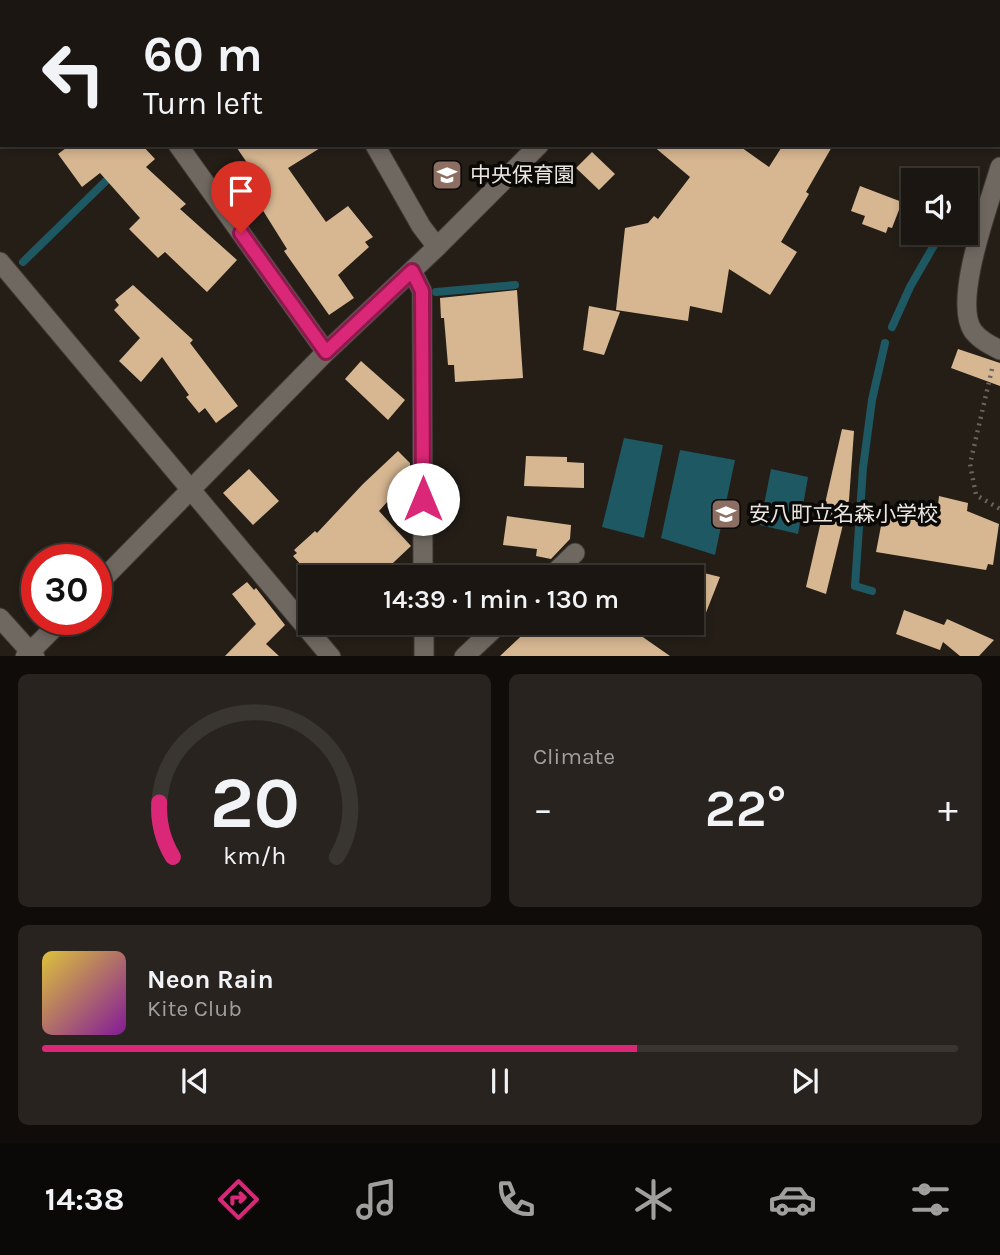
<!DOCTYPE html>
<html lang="en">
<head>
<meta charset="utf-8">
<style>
  :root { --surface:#1b1611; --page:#28231f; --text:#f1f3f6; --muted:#a09f9f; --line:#393531; --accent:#db2777 }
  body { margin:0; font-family:Karla,"Noto Sans JP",sans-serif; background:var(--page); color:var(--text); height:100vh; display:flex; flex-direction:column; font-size:26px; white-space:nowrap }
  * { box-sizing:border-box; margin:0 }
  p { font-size:23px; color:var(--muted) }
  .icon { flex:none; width:38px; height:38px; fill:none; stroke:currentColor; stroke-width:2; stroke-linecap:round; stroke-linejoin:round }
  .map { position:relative; height:656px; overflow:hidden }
  .panel { display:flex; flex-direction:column; gap:18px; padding:18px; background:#0f0c09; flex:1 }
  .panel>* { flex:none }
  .top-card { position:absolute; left:0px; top:0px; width:1001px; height:147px; box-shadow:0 4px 10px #0003,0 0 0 2px var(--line); background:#1b1611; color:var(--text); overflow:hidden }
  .fabs { position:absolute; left:901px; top:168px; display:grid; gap:14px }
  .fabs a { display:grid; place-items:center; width:77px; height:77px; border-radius:0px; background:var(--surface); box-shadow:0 4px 10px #0003,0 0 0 2px var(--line); font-size:35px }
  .speed { position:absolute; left:21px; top:544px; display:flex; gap:14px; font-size:35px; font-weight:700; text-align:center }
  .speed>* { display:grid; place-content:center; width:91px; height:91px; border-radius:50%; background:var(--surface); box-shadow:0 4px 10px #0003,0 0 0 2px var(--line); line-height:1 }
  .speed .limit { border:10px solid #d22; background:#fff; color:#111 }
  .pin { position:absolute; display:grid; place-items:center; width:60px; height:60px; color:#fff; margin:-72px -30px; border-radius:50% 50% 50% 0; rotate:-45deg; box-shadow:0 0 7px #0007 }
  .pin .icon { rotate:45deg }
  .me { position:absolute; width:77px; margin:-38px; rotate:0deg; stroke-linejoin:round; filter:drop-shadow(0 0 5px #0008) }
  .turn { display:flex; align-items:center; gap:24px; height:147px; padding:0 28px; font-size:32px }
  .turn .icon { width:91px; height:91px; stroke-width:2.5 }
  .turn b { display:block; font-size:49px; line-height:60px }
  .big { font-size:52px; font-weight:600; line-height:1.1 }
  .panel .card { flex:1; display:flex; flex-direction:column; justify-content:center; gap:10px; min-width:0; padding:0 24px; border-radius:10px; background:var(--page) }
  .panel .dial { align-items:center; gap:0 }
  .dial svg { height:182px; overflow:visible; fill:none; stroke:var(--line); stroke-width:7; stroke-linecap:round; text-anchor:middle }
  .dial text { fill:var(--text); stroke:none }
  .song { display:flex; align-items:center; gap:21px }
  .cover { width:84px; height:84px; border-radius:10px; background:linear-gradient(135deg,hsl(50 70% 55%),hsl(290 70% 35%)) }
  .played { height:7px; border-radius:4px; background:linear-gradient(90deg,var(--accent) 65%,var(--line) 65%) }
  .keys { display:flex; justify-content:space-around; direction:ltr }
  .heat { display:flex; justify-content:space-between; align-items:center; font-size:38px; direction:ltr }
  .panel .tiles { flex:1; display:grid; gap:18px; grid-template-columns:1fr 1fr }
  .card:last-child { grid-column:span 2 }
  .trip { position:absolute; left:298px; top:565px; width:406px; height:70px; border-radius:0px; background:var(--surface); box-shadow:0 4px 10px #0003,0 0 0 2px var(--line); font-weight:600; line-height:70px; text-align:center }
  .menu { display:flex; height:112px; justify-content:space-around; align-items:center; background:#0b0907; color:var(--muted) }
  .menu .icon { width:49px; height:49px }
  .menu .selected { color:var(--accent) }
  .menu b { font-size:32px; color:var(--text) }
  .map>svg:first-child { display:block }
</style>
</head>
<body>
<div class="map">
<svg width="1000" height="657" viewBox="0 0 1000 657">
  <rect width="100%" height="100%" fill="#241e17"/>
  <g fill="#1d5863">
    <polygon points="624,438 663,445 644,538 602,527"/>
    <polygon points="680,450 735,460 715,555 661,538"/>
    <polygon points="771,469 808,477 798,534 760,525"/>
  </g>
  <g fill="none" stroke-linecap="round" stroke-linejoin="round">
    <g stroke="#1d5863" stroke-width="8">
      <polyline points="23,262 113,174"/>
      <polyline points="436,292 515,285"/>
      <polyline points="892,327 910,287 941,233"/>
      <polyline points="872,591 855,586 863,468 872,400 885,343"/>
    </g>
  </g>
  <g fill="#d7b792">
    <polygon points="70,145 142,145 155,159 146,167 186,204 180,209 237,260 207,292 165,252 158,258 129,229 140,218 100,173 82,187 58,154"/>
    <polygon points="235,145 325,145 288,168 326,222 348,206 373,237 365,242 369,247 338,275 354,298 329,315 284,251 287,249 257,201 268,194"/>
    <polygon points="652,145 738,145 769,167 783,145 833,145 806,192 809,194 781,242 797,252 770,295 729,269 722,313 690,306 688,321 616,310 625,228 648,223 654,216 658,219 690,177"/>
    <polygon points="592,152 615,174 599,190 576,168"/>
    <polygon points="860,186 902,202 892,228 888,227 886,233 862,224 865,216 851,211"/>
    <polygon points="133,285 193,340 190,343 238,406 216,423 205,408 199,413 186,397 189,395 162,357 141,382 119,361 140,338 114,310 119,305 115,300"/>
    <polygon points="517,290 523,378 455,382 454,365 448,365 444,318 441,318 440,298"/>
    <polygon points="589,306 620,312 604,355 583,350"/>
    <polygon points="958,349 1000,363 1000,386 951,368"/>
    <polygon points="361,361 405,400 388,420 345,379"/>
    <polygon points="842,429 854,431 849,500 826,594 806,587"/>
    <polygon points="398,451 410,463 410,477 379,511 411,546 377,578 313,578 293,556 297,553 294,550 315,531 317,533 363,484"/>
    <polygon points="526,456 567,457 567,462 584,463 584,488 524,486"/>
    <polygon points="249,469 279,501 253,525 223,493"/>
    <polygon points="939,496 968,503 967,511 999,524 993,565 988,564 986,570 876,552 885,505 937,515"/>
    <polygon points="507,516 571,525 570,539 551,559 536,556 537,549 503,545"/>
    <polygon points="700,572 720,577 698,633 682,628 684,623 691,623 691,600"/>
    <polygon points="247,582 254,590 256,588 285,625 266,644 279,656 225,656 256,624 232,594"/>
    <polygon points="904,610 944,625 947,619 994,640 979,656 960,656 943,642 940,650 896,634"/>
    <polygon points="535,623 608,623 619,634 627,626 670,656 500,656"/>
  </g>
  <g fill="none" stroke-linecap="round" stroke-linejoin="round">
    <g stroke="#3e3935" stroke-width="21">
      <g id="minor">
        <polyline points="74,0 75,2"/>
        <polyline points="271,0 273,2"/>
        <polyline points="930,0 932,2"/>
        <polyline points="963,2 964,0"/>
        <polyline points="999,86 1000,88"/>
        <polyline points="178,145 326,352"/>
        <polyline points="375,145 421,226 437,247"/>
        <path d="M 1000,167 C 990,202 952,301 973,331 C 980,340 990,345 1000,350"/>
        <polyline points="412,271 422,291 423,578"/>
        <polyline points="549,578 575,553"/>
        <polyline points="0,618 35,657"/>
        <polyline points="424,623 424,657"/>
        <polyline points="464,657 500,623"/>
      </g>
    </g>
    <g stroke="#3e3935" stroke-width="21">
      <g id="tertiary">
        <polyline points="684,2 686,0"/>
        <polyline points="0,262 331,657"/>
        <polyline points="96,586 326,352 437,247 539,145"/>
        <polyline points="25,657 62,620"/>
      </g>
    </g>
    <polyline stroke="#68635d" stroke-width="4.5" stroke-dasharray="2 5" stroke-linecap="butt" points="992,369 970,464 976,495 1000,509"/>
    <use href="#minor" stroke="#6f6860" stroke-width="19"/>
    <use href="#tertiary" stroke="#6f6860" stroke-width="19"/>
  </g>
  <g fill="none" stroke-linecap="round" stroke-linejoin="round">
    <g stroke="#8e194d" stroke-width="18">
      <polyline id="route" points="241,233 326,352 412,271 422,291 423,499"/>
    </g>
    <use href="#route" stroke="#db2777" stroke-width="12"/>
  </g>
  <defs>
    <g id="school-square" transform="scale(1.575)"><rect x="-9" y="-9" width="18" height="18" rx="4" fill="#8d6e63" stroke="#0b0906"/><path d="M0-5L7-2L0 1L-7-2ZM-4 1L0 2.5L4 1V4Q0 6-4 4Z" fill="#fff"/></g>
  </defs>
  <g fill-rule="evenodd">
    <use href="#school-square" x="447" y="175"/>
    <use href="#school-square" x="726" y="514"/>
  </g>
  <g text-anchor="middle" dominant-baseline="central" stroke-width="7" stroke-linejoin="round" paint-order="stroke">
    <g font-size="21" fill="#ebe7e3" stroke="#0b0906" text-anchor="start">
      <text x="470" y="175">中央保育園</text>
      <text x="749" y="514">安八町立名森小学校</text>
    </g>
  </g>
</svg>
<div class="fabs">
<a><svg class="icon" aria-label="sound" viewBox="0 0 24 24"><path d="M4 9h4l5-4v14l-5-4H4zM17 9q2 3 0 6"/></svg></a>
</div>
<div class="speed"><div class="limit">30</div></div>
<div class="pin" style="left:241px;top:233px;background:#d93025"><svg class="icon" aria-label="arrive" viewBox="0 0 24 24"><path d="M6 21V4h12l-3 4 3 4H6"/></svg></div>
<svg class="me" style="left:423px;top:499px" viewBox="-20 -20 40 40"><circle r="19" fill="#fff"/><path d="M0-13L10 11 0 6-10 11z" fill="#db2777"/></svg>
<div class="trip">14:39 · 1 min · 130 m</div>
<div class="top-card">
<div class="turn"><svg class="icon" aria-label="left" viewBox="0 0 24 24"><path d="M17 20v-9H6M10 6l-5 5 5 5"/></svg><div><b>60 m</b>Turn left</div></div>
</div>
</div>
<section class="panel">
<div class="tiles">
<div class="card dial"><svg viewBox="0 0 100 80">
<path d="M14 69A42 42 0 1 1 86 69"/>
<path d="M14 69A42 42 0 0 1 8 45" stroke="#db2777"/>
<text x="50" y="56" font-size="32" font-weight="700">20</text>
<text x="50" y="72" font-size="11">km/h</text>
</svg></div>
<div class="card"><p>Climate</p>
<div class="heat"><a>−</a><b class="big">22°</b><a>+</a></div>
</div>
<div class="card">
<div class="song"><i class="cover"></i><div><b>Neon Rain</b><p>Kite Club</p></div></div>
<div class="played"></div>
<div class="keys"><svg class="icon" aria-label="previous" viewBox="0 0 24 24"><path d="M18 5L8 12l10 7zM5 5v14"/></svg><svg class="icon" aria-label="pause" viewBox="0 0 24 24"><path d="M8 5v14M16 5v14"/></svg><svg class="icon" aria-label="next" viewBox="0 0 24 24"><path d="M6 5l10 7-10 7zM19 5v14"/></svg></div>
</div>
</div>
</section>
<nav class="menu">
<b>14:38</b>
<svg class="icon selected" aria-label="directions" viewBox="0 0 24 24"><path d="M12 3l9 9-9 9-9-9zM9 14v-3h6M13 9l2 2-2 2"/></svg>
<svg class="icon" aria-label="music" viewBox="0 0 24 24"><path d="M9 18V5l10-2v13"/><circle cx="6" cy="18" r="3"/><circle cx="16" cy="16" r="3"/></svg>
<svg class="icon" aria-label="phone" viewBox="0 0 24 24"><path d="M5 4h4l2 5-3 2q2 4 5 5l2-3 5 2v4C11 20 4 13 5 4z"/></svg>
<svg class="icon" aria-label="climate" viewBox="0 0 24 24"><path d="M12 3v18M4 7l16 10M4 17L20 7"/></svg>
<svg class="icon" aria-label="car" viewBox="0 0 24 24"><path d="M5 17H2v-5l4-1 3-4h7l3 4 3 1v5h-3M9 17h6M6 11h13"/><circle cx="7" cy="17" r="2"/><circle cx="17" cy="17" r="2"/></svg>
<svg class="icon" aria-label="filters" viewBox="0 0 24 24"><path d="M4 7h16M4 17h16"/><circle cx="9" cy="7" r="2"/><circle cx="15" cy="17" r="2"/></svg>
</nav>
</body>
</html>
